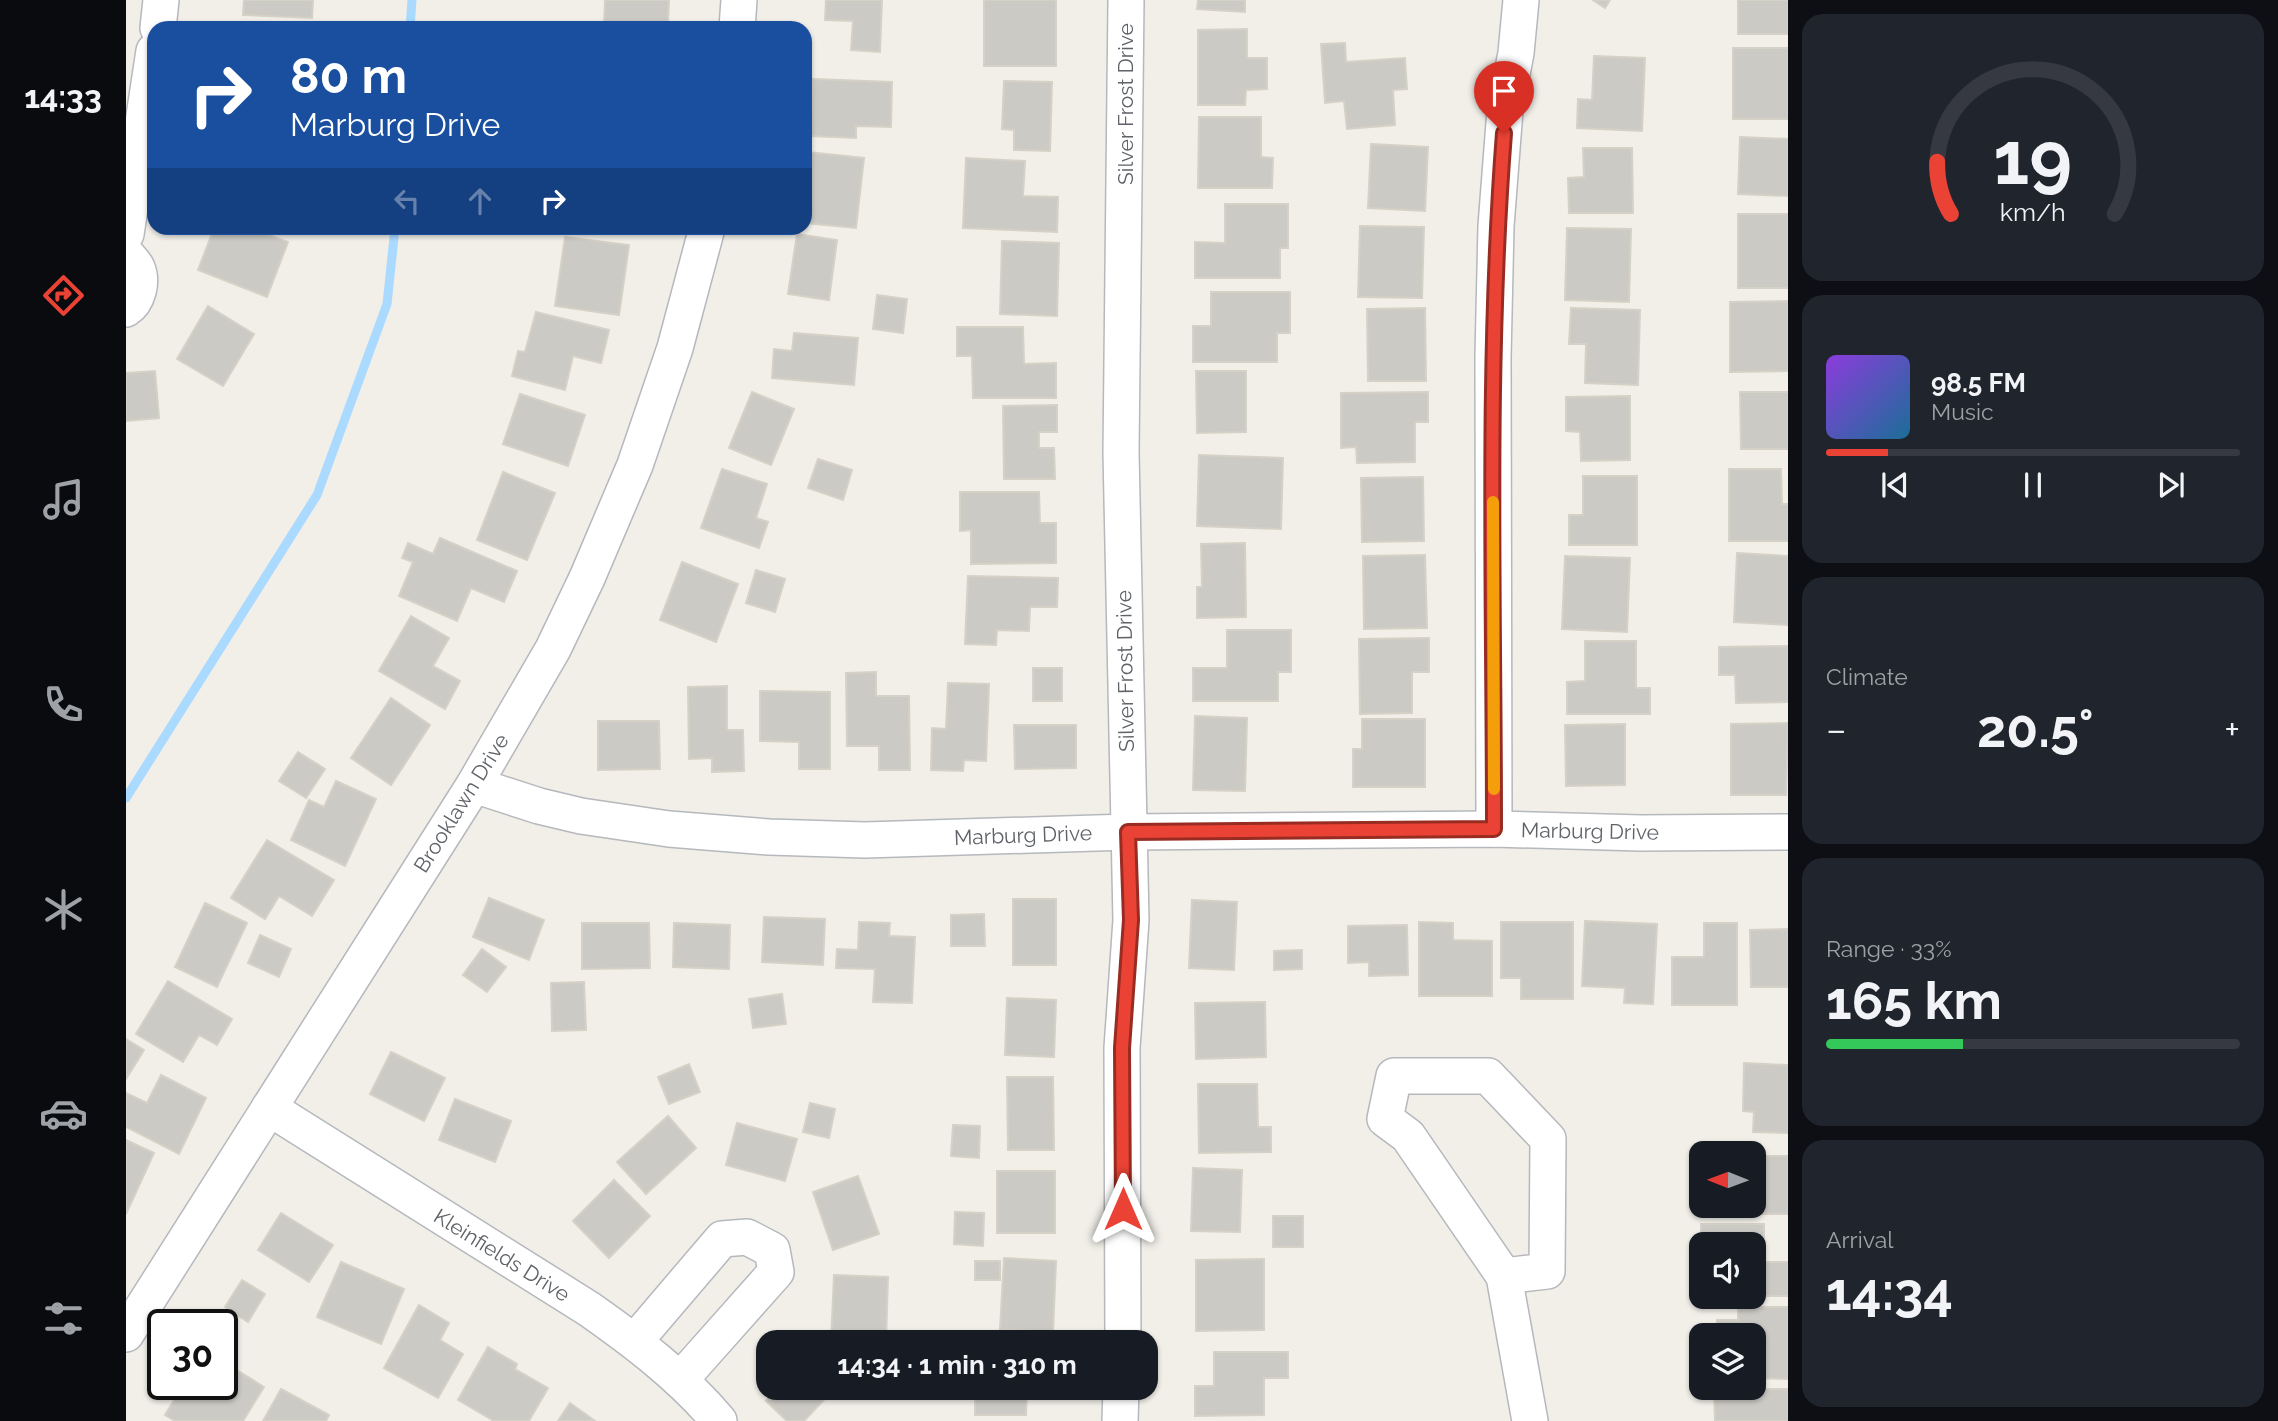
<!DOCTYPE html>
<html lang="en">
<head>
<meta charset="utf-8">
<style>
  :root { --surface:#171b24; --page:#20242c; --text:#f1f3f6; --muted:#9ea1a6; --line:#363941; --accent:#ea4335 }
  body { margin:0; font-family:Raleway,sans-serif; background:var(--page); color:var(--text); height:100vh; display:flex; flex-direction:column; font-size:26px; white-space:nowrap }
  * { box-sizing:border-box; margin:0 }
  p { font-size:23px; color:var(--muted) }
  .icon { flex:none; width:38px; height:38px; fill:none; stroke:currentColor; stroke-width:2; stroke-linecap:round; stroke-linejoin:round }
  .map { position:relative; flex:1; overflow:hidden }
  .details { display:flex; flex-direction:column; gap:14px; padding:14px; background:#0d0f14; width:490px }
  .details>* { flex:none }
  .top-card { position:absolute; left:21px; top:21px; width:665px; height:214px; border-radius:21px; box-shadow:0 2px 5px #0004; background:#1a4fa0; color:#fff; overflow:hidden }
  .needle { width:46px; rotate:271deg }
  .controls { position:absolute; left:1563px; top:1141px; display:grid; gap:14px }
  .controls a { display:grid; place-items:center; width:77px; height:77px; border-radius:14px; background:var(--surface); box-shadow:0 2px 5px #0004; font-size:35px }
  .speed { position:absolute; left:21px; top:1309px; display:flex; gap:14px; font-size:35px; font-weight:700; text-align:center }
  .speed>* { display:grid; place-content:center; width:91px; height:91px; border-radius:50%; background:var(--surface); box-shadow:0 2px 5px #0004; line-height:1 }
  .speed .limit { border:4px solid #111; border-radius:10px; background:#fff; color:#111 }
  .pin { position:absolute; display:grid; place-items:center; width:60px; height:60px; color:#fff; margin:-72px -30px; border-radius:50% 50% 50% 0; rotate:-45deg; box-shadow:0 0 7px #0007 }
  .pin .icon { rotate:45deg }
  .me { position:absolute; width:77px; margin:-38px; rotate:0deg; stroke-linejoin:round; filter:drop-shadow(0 0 5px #0008) }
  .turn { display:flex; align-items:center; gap:24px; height:147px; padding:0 28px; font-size:32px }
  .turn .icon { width:91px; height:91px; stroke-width:2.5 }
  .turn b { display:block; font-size:49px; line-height:60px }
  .lanes { display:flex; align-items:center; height:66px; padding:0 28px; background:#0003; justify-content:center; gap:35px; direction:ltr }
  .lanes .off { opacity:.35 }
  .big { font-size:52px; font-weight:700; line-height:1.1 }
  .details .tile { flex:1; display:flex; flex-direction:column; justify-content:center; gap:10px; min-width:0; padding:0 24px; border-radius:21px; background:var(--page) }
  .details .dial { align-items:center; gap:0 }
  .dial svg { height:182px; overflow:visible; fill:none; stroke:var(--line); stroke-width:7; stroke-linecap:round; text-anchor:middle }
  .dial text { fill:var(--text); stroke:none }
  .song { display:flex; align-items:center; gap:21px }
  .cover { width:84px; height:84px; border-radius:10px; background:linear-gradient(135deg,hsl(270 70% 55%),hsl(200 70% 35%)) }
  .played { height:7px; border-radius:4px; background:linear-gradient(90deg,var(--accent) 15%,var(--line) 15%) }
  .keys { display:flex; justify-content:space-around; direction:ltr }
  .heat { display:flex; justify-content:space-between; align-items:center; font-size:38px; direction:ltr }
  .charge { height:10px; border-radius:5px; background:linear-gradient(90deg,#34c759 33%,var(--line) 0) }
  .trip { position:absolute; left:630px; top:1330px; width:402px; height:70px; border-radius:21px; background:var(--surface); box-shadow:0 2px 5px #0004; font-weight:700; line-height:70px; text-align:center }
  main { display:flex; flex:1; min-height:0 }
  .tab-bar { display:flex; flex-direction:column; width:126px; justify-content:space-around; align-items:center; background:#090b0e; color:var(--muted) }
  .tab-bar .icon { width:49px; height:49px }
  .tab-bar .current { color:var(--accent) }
  .tab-bar b { font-size:32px; color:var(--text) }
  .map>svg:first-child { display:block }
</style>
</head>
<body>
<main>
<nav class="tab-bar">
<b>14:33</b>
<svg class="icon current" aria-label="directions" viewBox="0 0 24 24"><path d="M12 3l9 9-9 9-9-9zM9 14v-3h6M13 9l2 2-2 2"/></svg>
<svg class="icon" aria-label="music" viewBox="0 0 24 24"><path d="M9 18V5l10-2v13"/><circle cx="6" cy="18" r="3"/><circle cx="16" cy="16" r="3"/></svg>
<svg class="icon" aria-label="phone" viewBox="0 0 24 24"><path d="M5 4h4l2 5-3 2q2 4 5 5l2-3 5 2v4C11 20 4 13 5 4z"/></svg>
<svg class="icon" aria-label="climate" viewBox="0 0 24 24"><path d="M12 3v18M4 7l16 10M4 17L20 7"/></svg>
<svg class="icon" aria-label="car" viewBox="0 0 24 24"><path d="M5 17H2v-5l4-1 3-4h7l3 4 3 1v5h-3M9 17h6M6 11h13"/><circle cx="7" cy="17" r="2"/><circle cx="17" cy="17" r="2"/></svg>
<svg class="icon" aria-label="filters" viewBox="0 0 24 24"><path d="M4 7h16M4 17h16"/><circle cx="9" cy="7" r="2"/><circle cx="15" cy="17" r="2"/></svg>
</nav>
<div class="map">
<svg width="1662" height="1421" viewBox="0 0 1662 1421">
  <rect width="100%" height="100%" fill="#f1efe8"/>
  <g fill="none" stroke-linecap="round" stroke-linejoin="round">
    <g stroke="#aadaff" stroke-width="9">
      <polyline points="284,28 286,0"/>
      <polyline points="0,798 191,495 261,304 269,228"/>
    </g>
  </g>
  <g fill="#cccac5" stroke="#d6d1c6" stroke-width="2">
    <polygon points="118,0 187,0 186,18 117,15"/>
    <polygon points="479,0 543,0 542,22 535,22 535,28 471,28 471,25 478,25"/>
    <polygon points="700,0 756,0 754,52 725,50 727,21 699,20"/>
    <rect x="858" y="0" width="72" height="66"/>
    <polygon points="1072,0 1119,0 1119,12 1071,9"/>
    <polygon points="1467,0 1484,0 1479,8"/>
    <rect x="1612" y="0" width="50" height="34"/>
    <polygon points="1121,29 1121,58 1141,58 1141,89 1120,90 1119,105 1072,105 1072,30"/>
    <polygon points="1219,43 1220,62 1279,58 1281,89 1267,90 1269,125 1221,129 1218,101 1199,103 1195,44"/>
    <rect x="1607" y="48" width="55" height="71"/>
    <polygon points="1468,56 1519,58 1516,131 1451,128 1452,99 1466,100"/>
    <polygon points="687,79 766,82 765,127 730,126 730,138 685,136"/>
    <polygon points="878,81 926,82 924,151 888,150 888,130 876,129"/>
    <polygon points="1073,117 1135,117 1135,157 1147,158 1146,188 1072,188"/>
    <polygon points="1614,137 1662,139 1662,196 1612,194"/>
    <polygon points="1245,144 1302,147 1299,211 1242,208"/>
    <polygon points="1457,148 1506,148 1507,213 1443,213 1442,178 1458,177"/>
    <polygon points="681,152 738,158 730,228 679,223"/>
    <polygon points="840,158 899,161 897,196 932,197 931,232 837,228"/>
    <polygon points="1099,204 1162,204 1162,248 1154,248 1154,278 1069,278 1069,242 1099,243"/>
    <rect x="1612" y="214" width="50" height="74"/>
    <polygon points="1234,226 1298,227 1296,298 1232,297"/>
    <polygon points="88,228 124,228 162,242 141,297 72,270"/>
    <polygon points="1441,228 1505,229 1503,302 1439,300"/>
    <polygon points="671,234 711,240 703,300 662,294"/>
    <polygon points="439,237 503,245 493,315 429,306"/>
    <polygon points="876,241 933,243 931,316 874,314"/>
    <polygon points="1085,292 1164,292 1164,333 1151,333 1151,362 1067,362 1067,326 1085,326"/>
    <polygon points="751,295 781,299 777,333 747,329"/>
    <polygon points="1662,301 1662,371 1604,372 1604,302"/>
    <polygon points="82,306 128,334 97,386 51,359"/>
    <polygon points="1299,308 1300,381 1242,381 1241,309"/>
    <polygon points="1445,308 1514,310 1512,385 1459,383 1460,344 1443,344"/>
    <polygon points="410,312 483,330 475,363 447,356 439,390 386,376 392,351 399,352"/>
    <polygon points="831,327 897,327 898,364 930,363 930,398 847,398 846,356 831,356"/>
    <polygon points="668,333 732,338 728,385 646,378 648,349 666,351"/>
    <polygon points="29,371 33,418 0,421 0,373"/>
    <polygon points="1070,371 1120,371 1120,432 1071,433"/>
    <polygon points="626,392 668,409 645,465 603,448"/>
    <polygon points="1302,392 1302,422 1289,422 1289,462 1231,463 1230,447 1215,448 1215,393"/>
    <polygon points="1614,392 1662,392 1662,449 1615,449"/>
    <polygon points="394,394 459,415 442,466 377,444"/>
    <polygon points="1504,396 1504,460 1455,461 1454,432 1440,431 1440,397"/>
    <polygon points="931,405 931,432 913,432 913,448 928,448 929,479 878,479 877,406"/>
    <polygon points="1073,455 1157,458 1155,529 1071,526"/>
    <polygon points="692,459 726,470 717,500 682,488"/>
    <polygon points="596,469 641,484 630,518 642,522 633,548 575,528"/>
    <polygon points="1603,469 1655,469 1656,504 1662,504 1662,541 1603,541"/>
    <polygon points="377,472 429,493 401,560 351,540"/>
    <polygon points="1457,476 1511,476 1511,545 1443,545 1443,515 1457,515"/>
    <polygon points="1297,477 1298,541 1236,542 1235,478"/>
    <polygon points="834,492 913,492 914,523 930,523 930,563 845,564 845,530 834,531"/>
    <polygon points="314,538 391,571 378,602 345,588 331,621 273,596 287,562 276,558 282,543 307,554"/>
    <polygon points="1119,543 1120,617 1071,618 1071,587 1076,587 1075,544"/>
    <polygon points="1611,553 1662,556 1662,625 1608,622"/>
    <polygon points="1299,555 1301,628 1238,629 1237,556"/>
    <polygon points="1439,556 1504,558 1501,632 1436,629"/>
    <polygon points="556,562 612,584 590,642 534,620"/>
    <polygon points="630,570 659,579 649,612 620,603"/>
    <polygon points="842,576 932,578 931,607 904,607 903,631 871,630 870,645 839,644"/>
    <polygon points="285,616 323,638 307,666 334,681 319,709 253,671"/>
    <polygon points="1101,630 1165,630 1165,672 1152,672 1152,701 1067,701 1067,668 1101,668"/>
    <polygon points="1303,638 1303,672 1286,672 1286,713 1234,714 1233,639"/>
    <polygon points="1459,641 1510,641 1510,688 1524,688 1524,714 1441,714 1441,682 1459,681"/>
    <polygon points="1662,646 1662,702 1610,703 1609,675 1593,675 1593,647"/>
    <rect x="907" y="668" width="29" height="33"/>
    <polygon points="750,672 750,696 783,696 784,770 753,770 753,746 721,746 720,673"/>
    <polygon points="822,683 863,684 860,761 838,760 837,771 805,770 806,728 820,729"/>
    <polygon points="601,686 601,730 617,730 618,771 586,772 586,758 563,759 562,687"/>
    <polygon points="634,691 704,692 704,769 673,769 673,742 634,741"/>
    <polygon points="265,698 304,725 265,785 225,758"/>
    <polygon points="1069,716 1121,718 1119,791 1067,790"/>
    <polygon points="1236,719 1299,719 1299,787 1227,787 1227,749 1236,749"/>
    <polygon points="472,721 533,721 534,769 472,770"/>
    <polygon points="1662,723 1660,795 1605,795 1605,724"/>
    <polygon points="1499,724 1499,785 1440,786 1439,725"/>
    <polygon points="888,725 950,725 950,768 889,769"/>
    <polygon points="172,752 199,769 180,798 153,781"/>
    <polygon points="210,781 250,799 219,866 165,840 183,800 198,807"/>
    <polygon points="141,840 208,880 186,916 153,896 139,919 105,898"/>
    <polygon points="363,898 418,920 403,960 347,937"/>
    <rect x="887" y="899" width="43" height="66"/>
    <polygon points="1066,900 1111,902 1108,970 1063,968"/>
    <polygon points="79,903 121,923 91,987 49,967"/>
    <polygon points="858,914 859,946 825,946 825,915"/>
    <polygon points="638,917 699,919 697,965 636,962"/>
    <polygon points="1459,921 1531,924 1527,1004 1498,1003 1499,988 1456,986"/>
    <polygon points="733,922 764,923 763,936 789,937 786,1003 747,1002 749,969 710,968 711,949 732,950"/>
    <polygon points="1293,922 1327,923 1327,940 1366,941 1366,996 1293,996"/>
    <polygon points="1375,922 1447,922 1447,999 1395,999 1395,978 1375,978"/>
    <polygon points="456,923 523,923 524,968 456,969"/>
    <polygon points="548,923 604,925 603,969 547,967"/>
    <polygon points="1578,923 1611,923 1611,1005 1546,1005 1546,957 1578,957"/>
    <polygon points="1281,925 1282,975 1243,976 1243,962 1222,963 1222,926"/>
    <polygon points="1662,929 1662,987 1625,987 1624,930"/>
    <polygon points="134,935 165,949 153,977 122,963"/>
    <polygon points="356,949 380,967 361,992 337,975"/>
    <polygon points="1176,950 1176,969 1148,970 1148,951"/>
    <polygon points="42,981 106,1019 91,1045 73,1035 57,1062 10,1034"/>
    <polygon points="458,982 460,1030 426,1031 425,983"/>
    <polygon points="656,994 660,1024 627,1028 623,999"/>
    <polygon points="881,998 930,1000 928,1057 879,1055"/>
    <polygon points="1139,1002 1140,1057 1070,1059 1069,1003"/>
    <polygon points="0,1039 18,1050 0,1079"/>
    <polygon points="265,1052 319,1078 298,1121 244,1094"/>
    <polygon points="1618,1063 1662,1065 1662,1133 1627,1132 1628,1112 1617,1111"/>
    <polygon points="563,1064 574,1092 543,1104 532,1077"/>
    <polygon points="35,1075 80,1098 53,1154 0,1127 0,1093 21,1103"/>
    <polygon points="881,1077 927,1077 928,1150 882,1150"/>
    <polygon points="1072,1084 1131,1084 1132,1127 1145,1127 1145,1152 1073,1153"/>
    <polygon points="329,1099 385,1121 369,1162 313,1140"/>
    <polygon points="684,1103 709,1109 703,1138 677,1132"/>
    <polygon points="542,1116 570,1148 520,1194 491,1162"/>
    <polygon points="611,1123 671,1139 659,1181 600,1165"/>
    <polygon points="827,1125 854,1126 853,1158 825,1156"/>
    <polygon points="0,1140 28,1153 0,1214"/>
    <polygon points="1628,1156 1662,1156 1662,1214 1593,1214 1593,1206 1628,1206"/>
    <polygon points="1067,1168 1116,1170 1114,1232 1065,1231"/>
    <rect x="871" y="1171" width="58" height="62"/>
    <polygon points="732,1176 753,1234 707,1250 687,1192"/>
    <polygon points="488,1180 524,1216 483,1258 447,1221"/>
    <polygon points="829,1212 858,1213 857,1246 828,1244"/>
    <polygon points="155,1213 207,1245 183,1282 132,1250"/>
    <rect x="1147" y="1216" width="30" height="31"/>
    <polygon points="1575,1224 1638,1224 1638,1262 1662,1262 1662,1296 1628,1296 1628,1244 1575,1244 1575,1266"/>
    <polygon points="878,1258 930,1261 927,1332 874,1329"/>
    <polygon points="1138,1259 1138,1330 1070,1331 1070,1260"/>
    <rect x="849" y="1261" width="25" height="19"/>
    <polygon points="215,1262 278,1289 255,1344 191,1317"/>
    <polygon points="708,1275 762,1277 760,1342 705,1342"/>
    <polygon points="116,1280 139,1294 122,1322 99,1307"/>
    <polygon points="293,1305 323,1323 314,1340 337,1354 312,1398 258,1368"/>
    <polygon points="1612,1307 1662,1307 1662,1379 1628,1378 1628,1335 1591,1335 1591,1320 1612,1320"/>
    <polygon points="362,1347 391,1364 389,1369 422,1388 403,1421 368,1421 332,1400"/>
    <polygon points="1088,1352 1162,1352 1162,1378 1138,1378 1138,1415 1069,1416 1069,1386 1088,1386"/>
    <polygon points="96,1361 138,1387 117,1421 49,1421 39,1415 58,1384 96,1384"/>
    <polygon points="652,1388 709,1388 678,1421 661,1421 640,1401"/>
    <polygon points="849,1388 901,1388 900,1415 849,1415"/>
    <polygon points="155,1389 203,1415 200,1421 137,1421"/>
    <polygon points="1662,1389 1662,1421 1589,1421 1588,1390"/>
    <polygon points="444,1403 469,1421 432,1421"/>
  </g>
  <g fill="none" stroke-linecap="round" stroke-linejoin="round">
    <g stroke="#b5b8bc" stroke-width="38">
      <g id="minor">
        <polyline points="32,28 35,0"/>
        <polyline points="611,28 613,0"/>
        <polyline points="0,234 28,51"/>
        <path d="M 0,254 C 3,258 9,263 11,268 C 17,282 12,301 0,309"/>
        <polyline points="348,785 413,806 455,816 543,829 643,837 739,840 1002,832 1368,829 1515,833 1662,832"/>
        <polyline points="1368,829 1367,357 1370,226 1379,110 1390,53 1395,0"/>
        <polygon points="1268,1076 1362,1076 1422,1139 1421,1271 1378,1276 1282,1136 1259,1119"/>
        <path d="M 143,1108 L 463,1309 C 510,1342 556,1377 593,1421"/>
        <polyline points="1378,1276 1404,1421"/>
        <polyline points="0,1334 348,785 427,649 461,578 509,465 549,348 581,228"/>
        <polyline points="509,1341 596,1239 621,1237 646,1250 650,1272 554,1380"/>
        <polyline points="997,1342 996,1048 1005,920 995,452 1000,0"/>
        <polyline points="994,1421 995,1388"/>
      </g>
    </g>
    <use href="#minor" stroke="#fff" stroke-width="35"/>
  </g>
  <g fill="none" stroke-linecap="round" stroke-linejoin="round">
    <g stroke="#982c22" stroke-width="18">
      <path id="route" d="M 997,1209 L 996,1048 L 1005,920 L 1002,832 L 1368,829 C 1368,597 1360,365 1378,133"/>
    </g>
    <use href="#route" stroke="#ea4335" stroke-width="12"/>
    <polyline stroke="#f59e0b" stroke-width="12" points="1367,502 1368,789"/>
  </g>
  <g text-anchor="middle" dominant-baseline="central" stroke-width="7" stroke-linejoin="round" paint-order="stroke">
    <g font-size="21" fill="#5f6368" stroke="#fff">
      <text transform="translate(999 104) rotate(-90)">Silver Frost Drive</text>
      <text transform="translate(999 671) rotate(-91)">Silver Frost Drive</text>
      <text transform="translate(335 803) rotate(-58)">Brooklawn Drive</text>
      <text transform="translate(1464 831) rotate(1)">Marburg Drive</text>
      <text transform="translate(897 835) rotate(-2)">Marburg Drive</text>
      <text transform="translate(376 1255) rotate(32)">Kleinfields Drive</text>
    </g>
  </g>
</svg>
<div class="controls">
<a><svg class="needle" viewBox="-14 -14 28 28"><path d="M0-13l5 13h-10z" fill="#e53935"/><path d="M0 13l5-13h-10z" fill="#9ea1a6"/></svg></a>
<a><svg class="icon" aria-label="sound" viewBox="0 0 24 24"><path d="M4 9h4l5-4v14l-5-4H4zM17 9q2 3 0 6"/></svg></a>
<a><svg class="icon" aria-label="layers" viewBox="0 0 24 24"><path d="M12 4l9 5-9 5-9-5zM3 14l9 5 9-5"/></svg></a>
</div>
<div class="speed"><div class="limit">30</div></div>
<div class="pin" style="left:1378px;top:133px;background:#d93025"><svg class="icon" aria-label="arrive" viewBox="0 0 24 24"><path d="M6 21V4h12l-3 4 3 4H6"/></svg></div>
<svg class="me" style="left:997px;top:1209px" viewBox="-20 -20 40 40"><path d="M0-17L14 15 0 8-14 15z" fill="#ea4335" stroke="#fff" stroke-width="4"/></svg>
<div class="trip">14:34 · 1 min · 310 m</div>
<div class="top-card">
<div class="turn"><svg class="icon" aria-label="right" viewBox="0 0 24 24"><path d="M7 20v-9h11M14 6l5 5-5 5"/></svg><div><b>80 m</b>Marburg Drive</div></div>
<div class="lanes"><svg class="icon off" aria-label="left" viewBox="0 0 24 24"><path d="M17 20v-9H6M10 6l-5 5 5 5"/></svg><svg class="icon off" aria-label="ahead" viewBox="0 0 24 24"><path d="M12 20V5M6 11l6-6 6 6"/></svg><svg class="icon" aria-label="right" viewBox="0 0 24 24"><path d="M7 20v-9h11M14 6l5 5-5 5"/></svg></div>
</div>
</div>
<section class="details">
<div class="tile dial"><svg viewBox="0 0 100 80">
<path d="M14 69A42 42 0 1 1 86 69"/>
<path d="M14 69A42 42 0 0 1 8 46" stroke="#ea4335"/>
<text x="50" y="56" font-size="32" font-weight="700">19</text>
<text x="50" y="72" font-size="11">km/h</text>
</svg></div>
<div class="tile">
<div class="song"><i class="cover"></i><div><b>98.5 FM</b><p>Music</p></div></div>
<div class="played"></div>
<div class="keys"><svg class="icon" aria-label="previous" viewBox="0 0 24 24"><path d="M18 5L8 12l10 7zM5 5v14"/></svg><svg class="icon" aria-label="pause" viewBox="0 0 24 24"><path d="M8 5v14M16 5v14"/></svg><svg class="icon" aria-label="next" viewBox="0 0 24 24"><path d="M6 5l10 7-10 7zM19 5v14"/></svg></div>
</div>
<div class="tile"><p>Climate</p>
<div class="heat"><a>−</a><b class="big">20.5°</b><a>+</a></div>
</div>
<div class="tile"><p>Range · 33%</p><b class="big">165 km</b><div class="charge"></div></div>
<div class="tile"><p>Arrival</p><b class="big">14:34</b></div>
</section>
</main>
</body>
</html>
